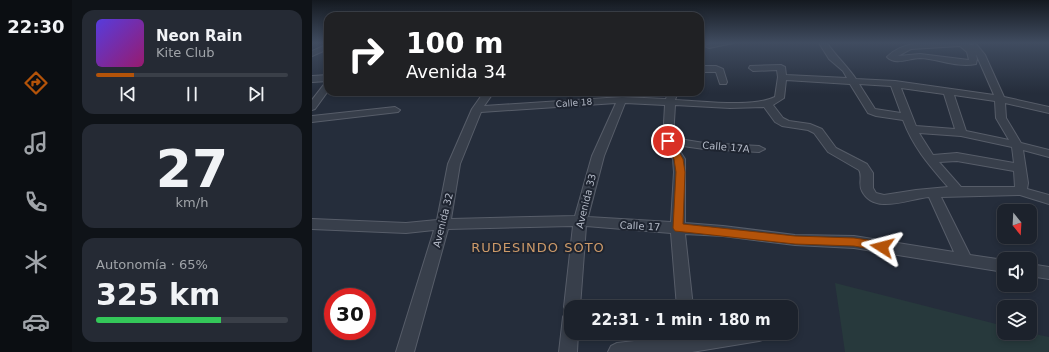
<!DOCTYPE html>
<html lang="es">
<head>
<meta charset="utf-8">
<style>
  :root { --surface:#1c222c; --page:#252a34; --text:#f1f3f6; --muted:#a0a4a9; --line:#3a3f48; --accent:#b45309 }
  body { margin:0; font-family:"DejaVu Sans",sans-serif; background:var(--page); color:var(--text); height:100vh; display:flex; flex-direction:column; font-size:15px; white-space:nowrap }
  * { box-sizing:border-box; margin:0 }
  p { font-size:13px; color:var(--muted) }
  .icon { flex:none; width:22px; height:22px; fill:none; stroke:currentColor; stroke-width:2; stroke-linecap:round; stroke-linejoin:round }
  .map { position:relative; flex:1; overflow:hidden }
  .sheet { display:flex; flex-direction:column; gap:10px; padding:10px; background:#0f1318; width:240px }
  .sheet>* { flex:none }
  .banner { position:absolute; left:12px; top:12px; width:380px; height:84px; border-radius:12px; box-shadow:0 2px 6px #0003,0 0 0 1px var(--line); background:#202124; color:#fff; overflow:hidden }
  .needle { width:26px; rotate:162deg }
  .buttons { position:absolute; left:685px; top:204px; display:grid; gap:8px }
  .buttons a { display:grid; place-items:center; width:40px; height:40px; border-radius:8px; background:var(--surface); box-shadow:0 2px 6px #0003,0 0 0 1px var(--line); font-size:20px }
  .speed { position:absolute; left:12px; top:288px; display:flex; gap:8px; font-size:20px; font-weight:700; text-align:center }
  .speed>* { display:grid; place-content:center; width:52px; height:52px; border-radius:50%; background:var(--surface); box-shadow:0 2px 6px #0003,0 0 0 1px var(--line); line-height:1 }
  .speed .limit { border:6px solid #d22; background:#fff; color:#111 }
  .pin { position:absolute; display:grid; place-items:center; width:34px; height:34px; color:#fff; margin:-17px; border:2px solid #fff; border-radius:50%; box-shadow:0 1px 4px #0007 }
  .me { position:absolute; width:44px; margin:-22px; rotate:279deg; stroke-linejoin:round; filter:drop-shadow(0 0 3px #0008) }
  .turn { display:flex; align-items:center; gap:14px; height:84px; padding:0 16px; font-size:18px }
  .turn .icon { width:52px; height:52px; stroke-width:2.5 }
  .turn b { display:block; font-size:28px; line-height:34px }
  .big { font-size:30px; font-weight:800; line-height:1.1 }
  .sheet .widget { flex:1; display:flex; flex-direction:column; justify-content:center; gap:6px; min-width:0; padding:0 14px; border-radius:12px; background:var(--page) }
  .sheet .dial { align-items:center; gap:0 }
  .dial b { font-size:52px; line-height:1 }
  .song { display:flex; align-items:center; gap:12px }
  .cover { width:48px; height:48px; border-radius:6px; background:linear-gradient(135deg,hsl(250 70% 55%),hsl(320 70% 35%)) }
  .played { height:4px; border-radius:2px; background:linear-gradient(90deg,var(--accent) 20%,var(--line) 20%) }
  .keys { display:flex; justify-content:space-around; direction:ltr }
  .charge { height:6px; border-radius:3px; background:linear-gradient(90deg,#34c759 65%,var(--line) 0) }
  .trip { position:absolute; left:252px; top:300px; width:234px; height:40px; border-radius:12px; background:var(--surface); box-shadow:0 2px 6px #0003,0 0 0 1px var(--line); font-weight:800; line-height:40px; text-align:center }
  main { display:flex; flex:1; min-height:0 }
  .dock { display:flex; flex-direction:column; width:72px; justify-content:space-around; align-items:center; background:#0b0e12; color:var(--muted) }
  .dock .icon { width:28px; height:28px }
  .dock .active { color:var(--accent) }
  .dock b { font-size:18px; color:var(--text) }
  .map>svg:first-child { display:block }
</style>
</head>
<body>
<main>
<nav class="dock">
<b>22:30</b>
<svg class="icon active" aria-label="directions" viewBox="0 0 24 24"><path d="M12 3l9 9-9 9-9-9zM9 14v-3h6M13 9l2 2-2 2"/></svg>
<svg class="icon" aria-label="music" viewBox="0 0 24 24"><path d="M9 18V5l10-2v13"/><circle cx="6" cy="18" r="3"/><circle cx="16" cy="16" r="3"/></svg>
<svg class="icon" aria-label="phone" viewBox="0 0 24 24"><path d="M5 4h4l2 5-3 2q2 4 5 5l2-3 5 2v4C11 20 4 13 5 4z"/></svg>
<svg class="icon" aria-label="climate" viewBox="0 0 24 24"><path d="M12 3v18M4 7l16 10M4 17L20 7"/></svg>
<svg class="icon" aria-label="car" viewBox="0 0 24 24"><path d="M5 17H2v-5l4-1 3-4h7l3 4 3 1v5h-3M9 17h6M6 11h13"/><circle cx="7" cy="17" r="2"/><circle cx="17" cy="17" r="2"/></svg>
</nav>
<section class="sheet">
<div class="widget">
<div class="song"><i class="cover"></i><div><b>Neon Rain</b><p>Kite Club</p></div></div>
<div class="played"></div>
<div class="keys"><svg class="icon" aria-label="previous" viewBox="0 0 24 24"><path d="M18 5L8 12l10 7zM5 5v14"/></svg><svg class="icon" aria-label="pause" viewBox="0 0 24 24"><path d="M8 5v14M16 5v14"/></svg><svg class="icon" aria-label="next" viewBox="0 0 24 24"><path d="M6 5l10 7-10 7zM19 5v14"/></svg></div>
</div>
<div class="widget dial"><b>27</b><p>km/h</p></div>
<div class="widget"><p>Autonomía · 65%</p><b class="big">325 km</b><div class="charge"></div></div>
</section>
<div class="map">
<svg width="737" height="352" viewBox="0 0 737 352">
  <rect width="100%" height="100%" fill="#252d3b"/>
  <polygon fill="#27393c" points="523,283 692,326 692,333 718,333 737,337 737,352 533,352"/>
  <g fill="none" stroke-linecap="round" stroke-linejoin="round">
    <g stroke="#575d69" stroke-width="2">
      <g id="street">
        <polygon points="400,43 421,43 397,48 393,46"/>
        <path d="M 507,43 L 515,43 C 524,56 535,66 544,79 L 583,81 L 682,95 L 664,54 L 665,59 L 664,64 C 645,68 627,59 608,58 C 597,58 584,66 575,57 C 594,37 631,43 656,43 L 658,45 L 664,44 L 673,55 L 692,97 L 737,107 L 737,113 L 693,103 L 694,118 L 709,143 L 737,150 L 737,157 L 711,150 L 716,183 L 715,189 L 737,195 L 737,204 L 708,195 L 629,197 L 658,255 L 692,260 L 692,272 L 542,248 L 483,245 L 411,236 L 373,234 L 381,307 L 365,307 L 359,233 L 274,226 L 268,307 L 259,307 L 259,333 L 266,333 L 265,352 L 247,352 L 251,317 L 254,311 L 252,307 L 261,226 L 136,229 L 102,352 L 84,352 L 122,230 L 94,233 L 0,229 L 0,219 L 94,223 L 125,220 L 136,164 L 160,109 L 172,92 L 182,92 L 172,106 L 310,97 L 354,99 L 356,92 L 366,92 L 363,100 C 390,101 440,108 463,97 L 466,77 L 465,70 L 441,71 L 437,68 L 438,66 L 469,65 L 473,67 L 474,75 L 535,78 L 531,71 L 517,59 ZM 648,46 L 655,52 L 657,60 L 608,54 L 586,56 L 599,49 ZM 474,80 L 538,84 L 556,113 L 564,116 L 591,120 C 601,147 617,165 636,187 L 604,190 L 572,195 L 564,193 L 561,188 L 561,173 L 555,164 L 524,148 L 510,129 L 498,124 L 477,121 L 471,118 L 461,105 L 472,98 ZM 547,84 L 579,86 L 589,113 L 563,109 ZM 589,88 L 632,94 L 643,129 L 604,126 ZM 642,95 L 683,101 L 684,118 L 697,140 L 654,131 ZM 304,103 L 280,156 L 263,216 L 139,219 L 148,164 L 169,112 ZM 313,103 L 353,105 L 351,141 L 361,159 L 362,172 L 359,222 L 276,217 L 292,156 ZM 363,105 L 418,108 L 452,107 L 463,122 L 470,126 L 496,130 L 502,133 L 516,152 L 547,170 C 551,176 546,184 550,191 C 562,215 596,199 617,197 L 642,252 L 542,236 L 483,235 L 411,226 L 373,223 L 373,159 L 364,145 L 392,149 L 447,152 L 453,149 L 447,146 L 392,143 L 361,138 ZM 607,133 L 649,136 L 700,147 L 702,163 L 645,153 L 621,155 ZM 645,161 L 702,171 L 703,187 L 649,187 L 627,162 Z"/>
        <polygon points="16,44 16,49 0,56 0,51"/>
        <polygon points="388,66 404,66 411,69 415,82 414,84 408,84 404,72 388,72"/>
        <polygon points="16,75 16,81 0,82 0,76"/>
        <polygon points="16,82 16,91 3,109 0,110 0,100 13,83"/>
        <polygon points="83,107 88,110 86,112 0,122 0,116"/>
        <polygon points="718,264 737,267 737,279 718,276"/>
        <polygon points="392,333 456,333 453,339 447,341 380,352 296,352 299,346 305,343"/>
      </g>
    </g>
    <use href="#street" fill="#383f4b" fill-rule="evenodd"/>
  </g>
  <linearGradient id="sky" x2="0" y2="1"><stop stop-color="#141920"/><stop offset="0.46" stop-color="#404c60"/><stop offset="1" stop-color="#404c60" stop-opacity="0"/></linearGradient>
  <rect width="737" height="93" fill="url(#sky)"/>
  <polygon fill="#b45309" stroke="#753606" points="356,138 359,139 371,159 373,172 371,224 483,236 542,238 570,242 574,244 575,247 574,250 570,251 542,246 483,244 363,231 361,228 364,172 362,159 352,141"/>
  <g text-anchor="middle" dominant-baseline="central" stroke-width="4" stroke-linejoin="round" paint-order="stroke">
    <g font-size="9" fill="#b4bac7" stroke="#1e2430">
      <text transform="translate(262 103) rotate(-4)">Calle 18</text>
    </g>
    <g font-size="10" fill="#b4bac7" stroke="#1e2430">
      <text transform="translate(414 147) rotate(5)">Calle 17A</text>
      <text transform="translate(274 201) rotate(-76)">Avenida 33</text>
      <text transform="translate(131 220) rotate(-76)">Avenida 32</text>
      <text transform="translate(328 226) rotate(3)">Calle 17</text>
    </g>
    <g font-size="13" letter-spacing="1" fill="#cd9a69" stroke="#1e2430">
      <text x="226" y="247">RUDESINDO SOTO</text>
    </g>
  </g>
</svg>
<div class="buttons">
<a><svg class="needle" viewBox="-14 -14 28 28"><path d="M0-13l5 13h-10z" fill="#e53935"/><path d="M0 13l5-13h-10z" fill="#a0a4a9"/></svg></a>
<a><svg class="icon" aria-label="sound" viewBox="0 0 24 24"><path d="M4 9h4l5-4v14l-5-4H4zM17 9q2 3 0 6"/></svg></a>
<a><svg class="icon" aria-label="layers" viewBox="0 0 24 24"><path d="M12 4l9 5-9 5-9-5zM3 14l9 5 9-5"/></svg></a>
</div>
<div class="speed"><div class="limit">30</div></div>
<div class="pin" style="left:356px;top:141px;background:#d93025"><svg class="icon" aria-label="arrive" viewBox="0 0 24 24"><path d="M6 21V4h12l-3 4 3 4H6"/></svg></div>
<svg class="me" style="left:570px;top:247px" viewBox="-20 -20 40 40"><path d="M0-17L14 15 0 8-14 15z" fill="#b45309" stroke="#fff" stroke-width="4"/></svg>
<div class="trip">22:31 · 1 min · 180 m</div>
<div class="banner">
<div class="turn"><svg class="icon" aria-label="right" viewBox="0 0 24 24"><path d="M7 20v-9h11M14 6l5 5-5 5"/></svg><div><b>100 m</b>Avenida 34</div></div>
</div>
</div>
</main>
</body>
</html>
